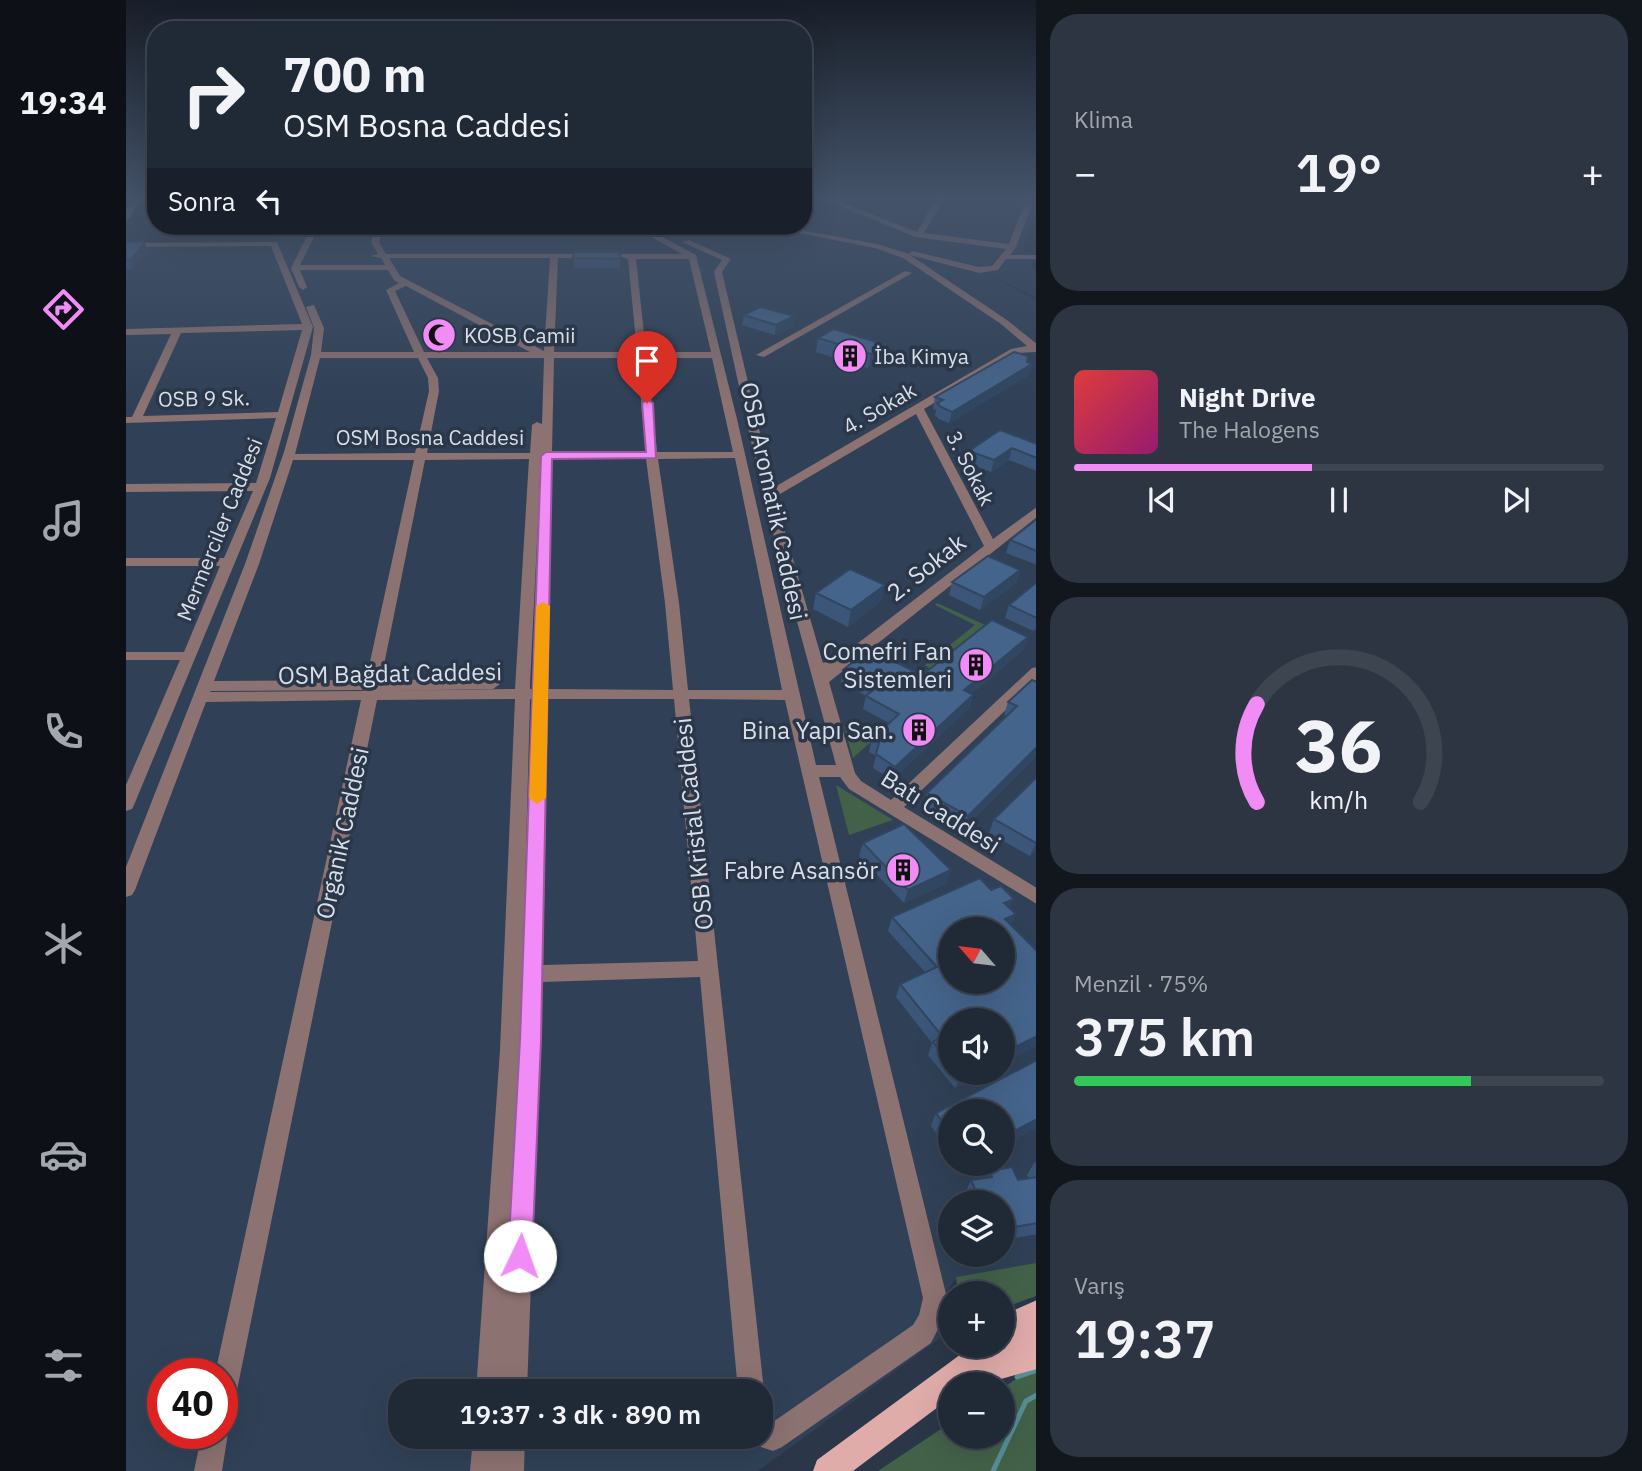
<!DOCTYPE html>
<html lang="tr">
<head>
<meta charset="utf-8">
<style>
  :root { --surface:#202936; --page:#2d3542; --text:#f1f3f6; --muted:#a2a6ad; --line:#3d4551; --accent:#f18bf5 }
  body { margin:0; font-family:"IBM Plex Sans",sans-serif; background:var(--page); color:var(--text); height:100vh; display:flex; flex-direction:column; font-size:26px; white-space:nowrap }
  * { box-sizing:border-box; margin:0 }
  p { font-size:23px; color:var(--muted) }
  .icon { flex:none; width:38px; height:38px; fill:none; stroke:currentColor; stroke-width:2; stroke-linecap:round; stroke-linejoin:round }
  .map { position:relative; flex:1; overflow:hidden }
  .side { display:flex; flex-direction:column; gap:14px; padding:14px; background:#12171e; width:606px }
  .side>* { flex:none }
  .hud { position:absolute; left:21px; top:21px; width:665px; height:214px; border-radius:28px; box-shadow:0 7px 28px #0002,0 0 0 2px var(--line); background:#202936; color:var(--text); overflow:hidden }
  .needle { width:46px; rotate:298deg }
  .fabs { position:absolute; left:812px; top:917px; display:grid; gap:14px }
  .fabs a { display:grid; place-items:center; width:77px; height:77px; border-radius:50%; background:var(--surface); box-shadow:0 7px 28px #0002,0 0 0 2px var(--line); font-size:35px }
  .speed { position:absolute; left:21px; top:1358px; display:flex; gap:14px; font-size:35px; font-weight:700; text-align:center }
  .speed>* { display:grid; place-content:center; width:91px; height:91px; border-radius:50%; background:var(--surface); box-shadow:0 7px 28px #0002,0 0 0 2px var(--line); line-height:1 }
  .speed .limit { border:10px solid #d22; background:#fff; color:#111 }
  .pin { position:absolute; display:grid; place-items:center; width:60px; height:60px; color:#fff; margin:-72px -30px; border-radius:50% 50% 50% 0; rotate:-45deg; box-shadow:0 0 7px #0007 }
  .pin .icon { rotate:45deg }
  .me { position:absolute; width:77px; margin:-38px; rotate:3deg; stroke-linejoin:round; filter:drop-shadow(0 0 5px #0008) }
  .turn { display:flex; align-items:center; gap:24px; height:147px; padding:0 21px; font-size:32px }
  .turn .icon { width:91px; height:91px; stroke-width:2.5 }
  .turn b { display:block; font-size:49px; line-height:60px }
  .then { display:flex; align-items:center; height:66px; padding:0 21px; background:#0003; gap:14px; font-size:26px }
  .big { font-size:52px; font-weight:600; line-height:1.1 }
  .side .widget { flex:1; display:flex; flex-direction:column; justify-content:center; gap:10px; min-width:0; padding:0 24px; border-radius:28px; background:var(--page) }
  .side .dial { align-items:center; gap:0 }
  .dial svg { height:182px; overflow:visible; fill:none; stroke:var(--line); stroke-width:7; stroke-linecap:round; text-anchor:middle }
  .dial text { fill:var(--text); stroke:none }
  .song { display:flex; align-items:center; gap:21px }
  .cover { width:84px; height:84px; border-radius:10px; background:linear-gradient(135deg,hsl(0 70% 55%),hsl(320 70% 35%)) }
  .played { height:7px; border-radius:4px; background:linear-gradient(90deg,var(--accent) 45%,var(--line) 45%) }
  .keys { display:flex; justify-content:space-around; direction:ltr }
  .heat { display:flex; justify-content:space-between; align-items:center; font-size:38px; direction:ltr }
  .charge { height:10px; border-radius:5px; background:linear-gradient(90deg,#34c759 75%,var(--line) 0) }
  .trip { position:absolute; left:262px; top:1379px; width:385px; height:70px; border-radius:28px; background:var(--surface); box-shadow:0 7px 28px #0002,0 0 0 2px var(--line); font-weight:600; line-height:70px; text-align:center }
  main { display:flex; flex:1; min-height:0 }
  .tabs { display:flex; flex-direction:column; width:126px; justify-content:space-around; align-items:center; background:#0d1016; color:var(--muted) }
  .tabs .icon { width:49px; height:49px }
  .tabs .current { color:var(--accent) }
  .tabs b { font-size:32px; color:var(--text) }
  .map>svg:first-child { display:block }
</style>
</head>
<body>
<main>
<nav class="tabs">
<b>19:34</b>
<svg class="icon current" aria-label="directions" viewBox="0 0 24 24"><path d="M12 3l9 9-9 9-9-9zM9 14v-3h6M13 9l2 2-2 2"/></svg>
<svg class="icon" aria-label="music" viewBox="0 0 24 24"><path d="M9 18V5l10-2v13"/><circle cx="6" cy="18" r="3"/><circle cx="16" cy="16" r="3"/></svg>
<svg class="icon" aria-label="phone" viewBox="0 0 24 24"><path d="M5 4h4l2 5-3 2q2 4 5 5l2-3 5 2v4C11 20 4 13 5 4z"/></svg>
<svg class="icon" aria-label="climate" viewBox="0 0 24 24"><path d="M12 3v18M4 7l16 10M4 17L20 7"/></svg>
<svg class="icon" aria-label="car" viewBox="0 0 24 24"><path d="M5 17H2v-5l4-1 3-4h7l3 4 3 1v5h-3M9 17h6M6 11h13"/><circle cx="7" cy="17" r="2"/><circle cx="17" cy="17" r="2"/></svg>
<svg class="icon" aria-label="filters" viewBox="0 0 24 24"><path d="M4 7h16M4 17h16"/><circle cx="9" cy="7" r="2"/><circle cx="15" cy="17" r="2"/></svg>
</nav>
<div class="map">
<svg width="911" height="1471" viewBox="0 0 911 1471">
  <rect width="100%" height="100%" fill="#2b3748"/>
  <path fill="#304157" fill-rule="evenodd" d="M 677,197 L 910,197 L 910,206 L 896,251 L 910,254 L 910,261 L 904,262 L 910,272 L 910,297 L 860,274 L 910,300 L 910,1263 L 830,1278 L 820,1293 L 824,1331 L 632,1471 L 0,1471 L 0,244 L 153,242 L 145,226 L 677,226 ZM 824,929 L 877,929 L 877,982 L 824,982 ZM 824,1020 L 877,1020 L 877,1073 L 824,1073 ZM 824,1111 L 877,1111 L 877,1164 L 824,1164 ZM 824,1202 L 877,1202 L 877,1255 L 824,1255 ZM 37,1374 L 96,1374 L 96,1433 L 37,1433 ZM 275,1391 L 635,1391 L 635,1437 L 275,1437 Z"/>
  <g fill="#436149">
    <polygon points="811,603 859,625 794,680 791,678 803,668 799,665 849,625 809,605"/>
    <polygon points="722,725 748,739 727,758 718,727"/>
    <polygon points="710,785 767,820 723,835"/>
    <polygon points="910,1263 910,1296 877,1308 877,1293 832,1293 830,1277"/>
    <polygon points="903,1370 910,1370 910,1471 752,1471 824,1423 824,1437 877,1437 877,1388"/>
  </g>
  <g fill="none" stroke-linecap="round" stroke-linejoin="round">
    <g stroke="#568e97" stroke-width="5">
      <polyline points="891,1377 911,1370"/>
      <polyline points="867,1471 900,1401 911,1395"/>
    </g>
    <g fill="#8c7271" fill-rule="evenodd">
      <polygon points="7,197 15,197 4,218 0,220 0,211"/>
      <path d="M 691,197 L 702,197 L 791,232 L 811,197 L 819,197 L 798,233 L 883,244 L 901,197 L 909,197 L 890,247 L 884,255 L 911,255 L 911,259 L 880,259 L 872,270 L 853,273 L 784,255 L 881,320 L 911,344 L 911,352 L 891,353 L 798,409 L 867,539 L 911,507 L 911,517 L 703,682 L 729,773 L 735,781 L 765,800 L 906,668 L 911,667 L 911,680 L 778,807 L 911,888 L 911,904 L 723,789 L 714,777 L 693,777 L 821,1298 L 817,1319 L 805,1343 L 656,1447 L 647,1451 L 626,1444 L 622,1437 L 635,1437 L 635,1422 L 644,1424 L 787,1325 L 793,1315 L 797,1298 L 659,700 L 563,699 L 638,1391 L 635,1398 L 635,1391 L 612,1391 L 574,977 L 416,982 L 401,1391 L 350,1391 L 374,1050 L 389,699 L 251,700 L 109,1400 L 105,1409 L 96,1413 L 96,1374 L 89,1374 L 235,700 L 80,702 L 9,890 L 6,895 L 0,897 L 0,867 L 119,564 L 158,452 L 185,355 L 188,328 L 180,307 L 188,305 L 198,328 L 195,352 L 288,352 L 260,290 L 273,283 L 268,280 L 262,270 L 174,270 L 181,287 L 177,290 L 173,287 L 165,268 L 186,226 L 194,226 L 174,265 L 259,265 L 255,258 L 244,256 L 252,254 L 245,242 L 250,228 L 244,226 L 516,226 L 570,255 L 611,419 L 690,765 L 710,765 L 637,496 L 588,272 L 596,260 L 556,242 L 563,240 L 605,259 L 596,272 L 647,488 L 885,349 L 901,346 L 875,324 L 777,258 L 749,248 L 638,226 L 653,226 L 751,244 L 783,254 L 786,251 L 853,267 L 866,266 L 880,249 L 790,237 ZM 258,228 L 509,228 L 556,254 L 496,254 L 492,256 L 502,259 L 511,352 L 428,352 L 432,258 L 466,258 L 470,256 L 469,254 L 260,254 L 253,242 ZM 263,258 L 424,258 L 418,351 L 274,276 ZM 510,259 L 563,259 L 585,352 L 520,352 ZM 280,286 L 402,351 L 404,352 L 298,352 L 269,291 ZM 194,358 L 292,358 L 302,378 L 303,391 L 289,453 L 169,454 ZM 301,358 L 418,358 L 416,424 L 411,422 L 406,425 L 404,453 L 301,453 L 313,391 L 312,378 ZM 428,358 L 511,358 L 520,452 L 426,452 ZM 521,358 L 586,358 L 607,452 L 531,452 ZM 790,414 L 858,546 L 714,657 L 697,663 L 649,497 ZM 609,458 L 656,690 L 562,690 L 553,603 L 532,459 ZM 403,459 L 389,689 L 253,691 L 367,689 L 374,684 L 367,679 L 255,680 L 299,460 ZM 426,459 L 520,459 L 539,603 L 547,690 L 422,689 ZM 167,460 L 288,460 L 240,680 L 88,681 L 133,564 ZM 414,482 L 407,689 L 404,689 L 404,684 ZM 238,690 L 238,691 L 84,692 L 85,691 ZM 404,699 L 406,699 L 397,966 ZM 422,699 L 548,699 L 572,961 L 417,965 Z"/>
      <path d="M 151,242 L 187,327 L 144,478 L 8,805 L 6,809 L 0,811 L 0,785 L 54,660 L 0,660 L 0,652 L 58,652 L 94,566 L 0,566 L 0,558 L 98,558 L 127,491 L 0,492 L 0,484 L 130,483 L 150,418 L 0,423 L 0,417 L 6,417 L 45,334 L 0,335 L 0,329 L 176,324 L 145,246 L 0,247 L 0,243 ZM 176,330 L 152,412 L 17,416 L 55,333 Z"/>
      <polygon points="779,271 786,273 638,357 630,355"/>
      <polygon points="96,1423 102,1433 96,1471 68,1471 76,1433 96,1433"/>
      <polygon points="347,1437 399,1437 398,1471 344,1471"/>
    </g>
    <polygon fill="#e0acaa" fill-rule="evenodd" points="911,1300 911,1369 857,1384 824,1384 824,1398 727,1471 687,1471 691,1460 846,1346 877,1346 877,1315"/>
  </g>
  <g fill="#3b5678">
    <polygon points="0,242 21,252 7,269 0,269"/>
    <polygon points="448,252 494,259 494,268 448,268"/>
    <polygon points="618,315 667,326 649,335 616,325"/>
    <polygon points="692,338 760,345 757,359 742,368 690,352"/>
    <polygon points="901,362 906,364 903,375 823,423 813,419 809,415 810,410 807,409 809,397"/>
    <polygon points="911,444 911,471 883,460 865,472 840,462 843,451"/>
    <polygon points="911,519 911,565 880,553 884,540"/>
    <polygon points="894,570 890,583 854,610 823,595 826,582"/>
    <polygon points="911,582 911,628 907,631 879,618 883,605"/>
    <polygon points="690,593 755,601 722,627 687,609"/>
    <polygon points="902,637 897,650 845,694 847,695 843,708 766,780 747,768 750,756 743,752 746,739 763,723 737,709 740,696 715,682 717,670 796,675"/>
    <polygon points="911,682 911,755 837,829 797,806 801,793 881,716 878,715 882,702"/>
    <polygon points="911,777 911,849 904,856 863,833 868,819"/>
    <polygon points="737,843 820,884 778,903 733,856"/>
    <polygon points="884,908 890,914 885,926 911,951 911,1045 877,1063 824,1020 824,1073 859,1073 829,1088 802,1055 806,1043 770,997 774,984 799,972 762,931 766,917"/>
    <polygon points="911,1060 911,1127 877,1146 824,1111 824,1151 805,1126 810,1113"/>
    <polygon points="911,1162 911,1234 877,1240 877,1202 826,1202 830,1193 840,1191 845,1180 860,1178 863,1171 892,1180 903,1178 901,1175 908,1163"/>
  </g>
  <g fill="#304661">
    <polygon points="19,242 21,252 7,269 5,260"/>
    <polygon points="668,316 667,326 649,335 650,325"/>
    <polygon points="760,345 757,359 742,368 745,354"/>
    <polygon points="906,364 903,375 823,423 826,412"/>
    <polygon points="886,448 883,460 865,472 868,460"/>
    <polygon points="894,570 890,583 854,610 858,597"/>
    <polygon points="759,585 755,601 722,627 725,610"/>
    <polygon points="902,637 897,650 834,703 838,690"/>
    <polygon points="847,695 843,708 766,780 769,767"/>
    <polygon points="911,747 911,755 837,829 842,816"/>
    <polygon points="911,842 911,849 904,856 910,843"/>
    <polygon points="825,870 820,884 778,903 782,890"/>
    <polygon points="888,899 882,912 878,903"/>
    <polygon points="890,914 884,927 879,919"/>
    <polygon points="911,1036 911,1045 877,1063 877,1053"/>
    <polygon points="840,1073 859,1073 829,1088 835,1075"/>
    <polygon points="911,1119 911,1127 877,1146 877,1137"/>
  </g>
  <g fill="#45648b" stroke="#304661" stroke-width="2" fill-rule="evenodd">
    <polygon points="0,242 19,242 5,260 0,260"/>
    <polygon points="448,252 493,252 494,259 447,258"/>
    <polygon points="634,307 668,316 650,325 618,315"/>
    <polygon points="708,329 760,345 745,354 692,338"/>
    <polygon points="888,352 902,356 901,362 906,364 826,412 815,407 811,403 817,400 809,397"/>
    <polygon points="874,430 911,444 911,458 886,448 868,460 843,451"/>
    <polygon points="911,519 911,551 884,540"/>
    <polygon points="862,556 894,570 858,597 826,582"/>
    <polygon points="724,569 759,585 725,610 690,593"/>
    <polygon points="911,582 911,618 883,605"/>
    <polygon points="866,620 902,637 838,690 847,695 769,767 750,754 753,743 746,739 773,714 740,696 751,687 717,670 743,649 796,675"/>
    <polygon points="906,680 911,682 911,747 842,816 801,793 891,706 882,702"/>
    <polygon points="911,777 911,842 910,843 868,819"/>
    <polygon points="778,824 825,870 782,890 737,843"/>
    <path d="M 854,878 L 865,890 L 875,886 L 888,899 L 878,903 L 890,914 L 879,919 L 911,951 L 911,1036 L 877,1053 L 877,1020 L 824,1020 L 824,1063 L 807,1042 L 816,1036 L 774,984 L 811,967 L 766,917 ZM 824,929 L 877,929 L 877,982 L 824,982 Z"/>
    <polygon points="911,1060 911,1119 877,1137 877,1111 824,1111 824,1132 810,1113"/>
    <polygon points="886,1167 892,1180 911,1177 911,1223 877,1229 877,1202 835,1202 830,1193 849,1189 845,1180 866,1177 863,1171"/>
  </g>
  <linearGradient id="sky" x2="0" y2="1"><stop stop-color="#181e28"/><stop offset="0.49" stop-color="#44536a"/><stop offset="1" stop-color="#44536a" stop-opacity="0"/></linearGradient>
  <rect width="911" height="403" fill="url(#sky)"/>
  <polygon fill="#f18bf5" stroke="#9d5a9f" stroke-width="2" points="521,399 527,403 530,458 426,459 415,1040 406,1256 403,1265 394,1268 386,1265 382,1256 394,1040 415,456 420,452 520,452 516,403"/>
  <polygon fill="#f59e0b" points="417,602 424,606 420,798 411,804 403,798 410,606"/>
  <defs>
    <g id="mosque-disc" transform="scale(1.75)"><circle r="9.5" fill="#f18bf5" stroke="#2b3748"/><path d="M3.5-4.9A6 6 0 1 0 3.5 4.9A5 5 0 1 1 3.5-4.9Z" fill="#111"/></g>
    <g id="building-disc" transform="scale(1.75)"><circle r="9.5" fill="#f18bf5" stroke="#2b3748"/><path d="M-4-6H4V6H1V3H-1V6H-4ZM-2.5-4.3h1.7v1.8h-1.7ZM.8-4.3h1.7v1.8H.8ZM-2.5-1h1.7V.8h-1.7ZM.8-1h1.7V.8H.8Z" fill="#111"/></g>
  </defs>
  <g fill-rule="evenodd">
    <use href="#mosque-disc" x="313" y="335"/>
    <use href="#building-disc" x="724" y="356"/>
    <use href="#building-disc" x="850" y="665"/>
    <use href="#building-disc" x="793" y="730"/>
    <use href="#building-disc" x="777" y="870"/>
  </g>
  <g text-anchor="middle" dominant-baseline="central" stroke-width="7" stroke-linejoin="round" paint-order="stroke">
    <g font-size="21" fill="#d7dfea" stroke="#2b3748" text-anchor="start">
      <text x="338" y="335">KOSB Camii</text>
      <text x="748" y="356">İba Kimya</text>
    </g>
    <g font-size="21" fill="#d7dfea" stroke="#2b3748">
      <text transform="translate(78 398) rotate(-1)">OSB 9 Sk.</text>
      <text transform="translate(753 408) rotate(-30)">4. Sokak</text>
      <text x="304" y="437">OSM Bosna Caddesi</text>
      <text transform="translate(845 468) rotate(63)">3. Sokak</text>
      <text transform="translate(93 529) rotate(-68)">Mermerciler Caddesi</text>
    </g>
    <g font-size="24" fill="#d7dfea" stroke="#2b3748">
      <text transform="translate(648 501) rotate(78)">OSB Aromatik Caddesi</text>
      <text transform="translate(800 567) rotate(-38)">2. Sokak</text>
      <text transform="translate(264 673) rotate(-1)">OSM Bağdat Caddesi</text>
      <text transform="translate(815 811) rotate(32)">Batı Caddesi</text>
      <text transform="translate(567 824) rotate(-96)">OSB Kristal Caddesi</text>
      <text transform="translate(216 833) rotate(-78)">Organik Caddesi</text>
    </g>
    <g font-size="24" fill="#d7dfea" stroke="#2b3748" text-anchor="end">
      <text x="826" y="651">Comefri Fan<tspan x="826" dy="28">Sistemleri</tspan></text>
      <text x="768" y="730">Bina Yapı San.</text>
      <text x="752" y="870">Fabre Asansör</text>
    </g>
  </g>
</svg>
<div class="fabs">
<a><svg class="needle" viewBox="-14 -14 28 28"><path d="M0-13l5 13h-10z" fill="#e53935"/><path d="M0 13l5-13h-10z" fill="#a2a6ad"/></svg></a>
<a><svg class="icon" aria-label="sound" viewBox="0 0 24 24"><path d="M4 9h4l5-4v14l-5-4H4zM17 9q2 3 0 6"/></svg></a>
<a><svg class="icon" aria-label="search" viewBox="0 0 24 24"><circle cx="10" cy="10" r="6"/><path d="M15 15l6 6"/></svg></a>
<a><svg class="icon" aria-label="layers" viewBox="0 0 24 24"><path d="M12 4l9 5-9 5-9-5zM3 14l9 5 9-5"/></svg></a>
<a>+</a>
<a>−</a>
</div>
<div class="speed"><div class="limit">40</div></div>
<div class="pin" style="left:521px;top:403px;background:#d93025"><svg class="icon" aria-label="arrive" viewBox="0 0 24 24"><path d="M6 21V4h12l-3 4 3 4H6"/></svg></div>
<svg class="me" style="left:394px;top:1256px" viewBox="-20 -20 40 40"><circle r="19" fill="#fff"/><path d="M0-13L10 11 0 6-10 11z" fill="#f18bf5"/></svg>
<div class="trip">19:37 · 3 dk · 890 m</div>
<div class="hud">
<div class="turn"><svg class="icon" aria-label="right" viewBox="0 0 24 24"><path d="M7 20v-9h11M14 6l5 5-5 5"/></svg><div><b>700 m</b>OSM Bosna Caddesi</div></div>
<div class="then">Sonra<svg class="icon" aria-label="left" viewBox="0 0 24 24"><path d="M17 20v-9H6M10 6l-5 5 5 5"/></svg></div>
</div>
</div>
<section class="side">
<div class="widget"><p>Klima</p>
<div class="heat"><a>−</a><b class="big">19°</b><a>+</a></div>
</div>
<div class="widget">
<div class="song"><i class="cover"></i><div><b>Night Drive</b><p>The Halogens</p></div></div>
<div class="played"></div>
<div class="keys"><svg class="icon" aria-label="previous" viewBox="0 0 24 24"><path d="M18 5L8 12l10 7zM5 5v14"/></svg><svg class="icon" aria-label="pause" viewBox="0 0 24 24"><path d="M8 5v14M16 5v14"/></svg><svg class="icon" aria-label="next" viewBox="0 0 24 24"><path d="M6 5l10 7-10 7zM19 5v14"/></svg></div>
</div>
<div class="widget dial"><svg viewBox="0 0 100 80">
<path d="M14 69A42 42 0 1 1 86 69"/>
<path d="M14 69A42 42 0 0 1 14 26" stroke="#f18bf5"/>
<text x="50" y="56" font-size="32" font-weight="700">36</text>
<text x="50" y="72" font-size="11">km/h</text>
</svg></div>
<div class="widget"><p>Menzil · 75%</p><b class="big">375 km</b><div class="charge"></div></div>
<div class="widget"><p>Varış</p><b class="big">19:37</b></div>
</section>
</main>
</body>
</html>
